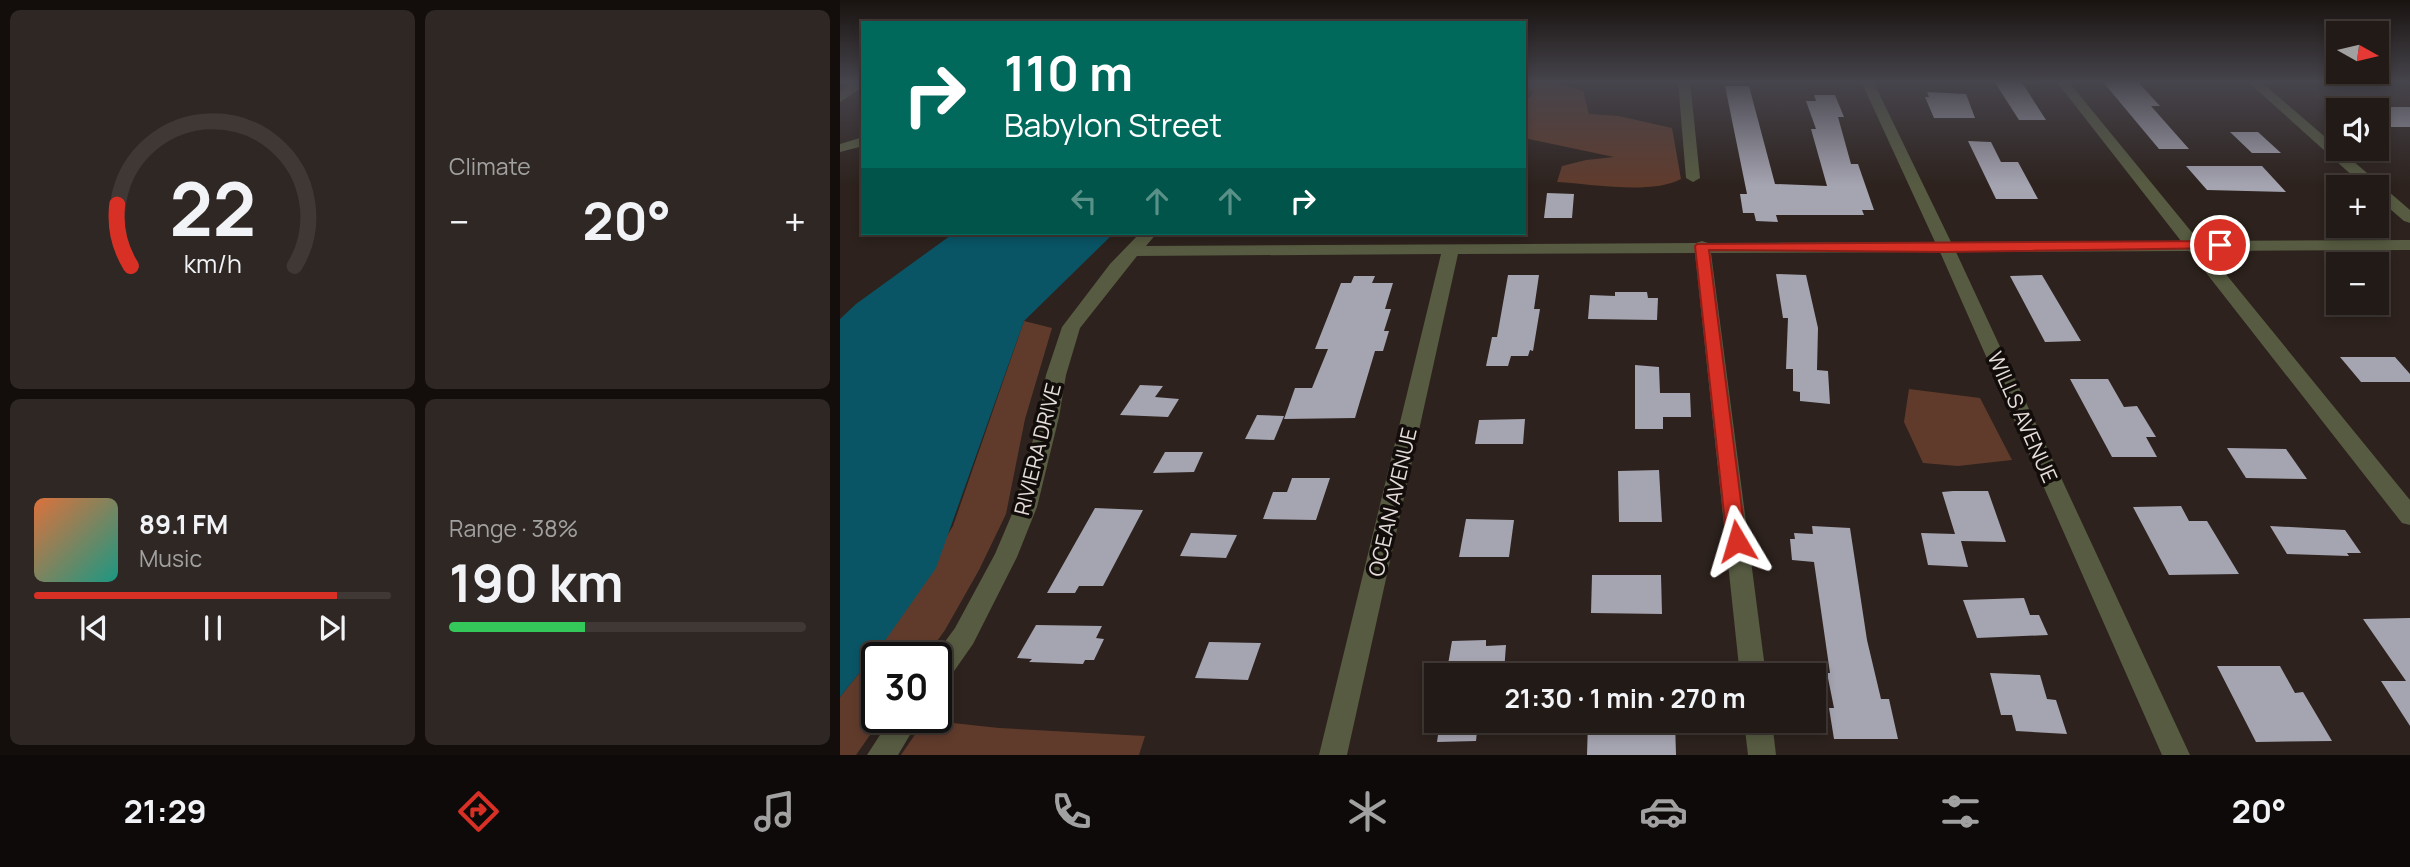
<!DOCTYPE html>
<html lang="en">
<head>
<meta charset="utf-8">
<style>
  :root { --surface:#221a16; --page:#2e2723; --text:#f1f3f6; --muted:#a2a1a1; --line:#3f3835; --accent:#d93025 }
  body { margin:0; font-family:Manrope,sans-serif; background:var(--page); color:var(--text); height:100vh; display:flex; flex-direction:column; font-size:26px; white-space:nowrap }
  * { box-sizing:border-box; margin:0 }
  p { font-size:23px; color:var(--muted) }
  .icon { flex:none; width:38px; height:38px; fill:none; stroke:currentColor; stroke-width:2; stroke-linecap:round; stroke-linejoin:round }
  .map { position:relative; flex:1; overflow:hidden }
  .sheet { display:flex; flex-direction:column; gap:10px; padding:10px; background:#130e0c; width:840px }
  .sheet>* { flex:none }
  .guide { position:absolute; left:21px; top:21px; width:665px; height:214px; border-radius:0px; box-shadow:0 4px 10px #0003,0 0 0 2px var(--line); background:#00695c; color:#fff; overflow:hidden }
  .needle { width:46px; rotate:98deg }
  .fabs { position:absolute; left:1486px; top:21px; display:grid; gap:14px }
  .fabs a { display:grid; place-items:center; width:63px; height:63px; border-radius:0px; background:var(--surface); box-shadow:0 4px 10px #0003,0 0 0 2px var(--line); font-size:35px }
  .speed { position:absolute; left:21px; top:642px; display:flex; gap:14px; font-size:35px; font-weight:700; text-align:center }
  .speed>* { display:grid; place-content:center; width:91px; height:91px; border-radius:50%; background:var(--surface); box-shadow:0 4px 10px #0003,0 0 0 2px var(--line); line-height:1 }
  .speed .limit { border:4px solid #111; border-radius:10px; background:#fff; color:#111 }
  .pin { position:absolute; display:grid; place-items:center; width:60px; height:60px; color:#fff; margin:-30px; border:4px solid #fff; border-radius:50%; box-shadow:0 2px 7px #0007 }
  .me { position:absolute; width:77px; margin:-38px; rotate:353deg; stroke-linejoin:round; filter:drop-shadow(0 0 5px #0008) }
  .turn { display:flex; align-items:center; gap:24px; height:147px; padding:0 28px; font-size:32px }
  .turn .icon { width:91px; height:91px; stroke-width:2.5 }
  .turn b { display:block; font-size:49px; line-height:60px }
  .lanes { display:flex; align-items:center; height:66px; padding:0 28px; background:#0003; justify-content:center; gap:35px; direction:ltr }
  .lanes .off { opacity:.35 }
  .big { font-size:52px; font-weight:700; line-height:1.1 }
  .sheet .tile { flex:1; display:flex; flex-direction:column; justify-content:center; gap:10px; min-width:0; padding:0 24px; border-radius:10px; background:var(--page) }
  .sheet .dial { align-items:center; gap:0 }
  .dial svg { height:182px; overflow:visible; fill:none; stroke:var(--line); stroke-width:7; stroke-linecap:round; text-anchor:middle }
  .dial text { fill:var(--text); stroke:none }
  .song { display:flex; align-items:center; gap:21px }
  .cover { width:84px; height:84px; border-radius:10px; background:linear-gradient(135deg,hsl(20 70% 55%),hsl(170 70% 35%)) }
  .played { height:7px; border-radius:4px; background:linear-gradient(90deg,var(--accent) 85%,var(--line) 85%) }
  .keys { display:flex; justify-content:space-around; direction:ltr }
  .heat { display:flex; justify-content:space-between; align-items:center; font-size:38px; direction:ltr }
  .charge { height:10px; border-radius:5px; background:linear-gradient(90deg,#34c759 38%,var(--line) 0) }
  .sheet .tiles { flex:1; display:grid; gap:10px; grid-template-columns:repeat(2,1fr) }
  .trip { position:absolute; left:584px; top:663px; width:402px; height:70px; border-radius:0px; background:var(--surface); box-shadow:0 4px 10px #0003,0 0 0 2px var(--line); font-weight:700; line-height:70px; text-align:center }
  .tabs { display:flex; height:112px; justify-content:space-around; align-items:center; background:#0e0a09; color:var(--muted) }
  .tabs .icon { width:49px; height:49px }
  .tabs .active { color:var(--accent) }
  .tabs b { font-size:32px; color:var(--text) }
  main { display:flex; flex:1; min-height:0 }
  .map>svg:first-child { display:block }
</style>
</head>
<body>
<main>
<section class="sheet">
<div class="tiles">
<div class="tile dial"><svg viewBox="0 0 100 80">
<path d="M14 69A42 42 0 1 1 86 69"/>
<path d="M14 69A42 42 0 0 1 8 42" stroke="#d93025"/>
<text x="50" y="56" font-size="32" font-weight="700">22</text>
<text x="50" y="72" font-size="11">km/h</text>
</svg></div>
<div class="tile"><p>Climate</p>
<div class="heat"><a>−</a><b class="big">20°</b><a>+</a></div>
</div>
<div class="tile">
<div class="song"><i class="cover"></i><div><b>89.1 FM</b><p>Music</p></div></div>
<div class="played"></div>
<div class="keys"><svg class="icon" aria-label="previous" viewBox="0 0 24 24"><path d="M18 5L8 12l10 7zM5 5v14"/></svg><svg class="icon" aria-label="pause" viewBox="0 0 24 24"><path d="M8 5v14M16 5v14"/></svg><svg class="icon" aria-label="next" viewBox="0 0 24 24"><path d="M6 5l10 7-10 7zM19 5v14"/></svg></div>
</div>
<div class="tile"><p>Range · 38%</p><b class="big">190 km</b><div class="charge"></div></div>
</div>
</section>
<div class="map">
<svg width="1570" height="755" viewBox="0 0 1570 755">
  <rect width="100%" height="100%" fill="#2d221d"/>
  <g fill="#603b2c">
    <path d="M 684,81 L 710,81 L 743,91 L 749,114 L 779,116 L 832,128 L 841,179 C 811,195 752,184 717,182 L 722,166 L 746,160 L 774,157 L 684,138 L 684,103 L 693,93 Z"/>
    <polygon points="184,321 212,328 185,419 166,514 139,570 105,630 85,658 37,658 37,718 42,718 16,755 0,755 0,697 44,642 113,526"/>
    <polygon points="1069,389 1140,398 1172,460 1118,466 1083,463 1064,422"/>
    <polygon points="85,720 159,728 305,736 299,755 61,755"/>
  </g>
  <polygon fill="#095566" points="114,233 274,233 184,321 96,568 44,642 0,697 0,319 16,304"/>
  <g fill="#a5a4b1">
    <polygon points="1154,81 1181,81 1206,120 1179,120"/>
    <polygon points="1263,82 1298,82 1320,106 1311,106 1349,149 1319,149"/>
    <polygon points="885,86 909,86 935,184 987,186 971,129 976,129 966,101 976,101 974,95 995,95 1004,117 998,117 1011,164 1018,164 1034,210 1022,210 1024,215 936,215 938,222 916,221 914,213 903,213 900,194 907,194"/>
    <polygon points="1087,92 1126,94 1135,118 1094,118 1085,97 1089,97"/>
    <rect x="1536" y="107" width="34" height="20"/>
    <polygon points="1390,132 1418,132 1441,153 1412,153"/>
    <polygon points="1128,141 1151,142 1161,162 1178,162 1198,199 1156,199"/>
    <polygon points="1346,166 1422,166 1446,192 1367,190"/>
    <polygon points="707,193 734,194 732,218 704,218"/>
    <polygon points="936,274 966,275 978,328 977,370 988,371 990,404 960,401 960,392 953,391 953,369 946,369 948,318 943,318"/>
    <polygon points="668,275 699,275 694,309 700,309 693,351 690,350 688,356 671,356 668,366 646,366 652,337 657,337"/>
    <polygon points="1202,275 1241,341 1205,342 1170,276"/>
    <polygon points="514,276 535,276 532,283 553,283 545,309 551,309 544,331 549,331 543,351 535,351 515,418 444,419 455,388 472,388 488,349 475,349 501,283 511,283"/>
    <polygon points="775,292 807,292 808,298 818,298 817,320 748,319 750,295 775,296"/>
    <polygon points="1500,357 1555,357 1570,374 1570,382 1521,382"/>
    <polygon points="795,365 819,367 820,393 850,393 851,417 823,417 823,429 795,429"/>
    <polygon points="1230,379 1268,379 1284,407 1297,406 1316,437 1306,437 1317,457 1272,457"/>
    <polygon points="300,385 323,386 315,397 339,399 328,417 280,415"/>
    <polygon points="417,415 444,416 434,440 405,439"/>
    <polygon points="685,419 683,444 635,444 639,420"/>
    <polygon points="1387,448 1446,449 1467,479 1406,478"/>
    <polygon points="325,452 363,452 354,472 313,473"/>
    <polygon points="819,470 822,522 779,522 778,471"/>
    <polygon points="452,478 490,478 476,520 423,519 433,492 447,492"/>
    <polygon points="1113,491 1148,491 1166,542 1121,541 1128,567 1088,565 1081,533 1115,534 1102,492"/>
    <polygon points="1341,506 1349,521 1367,521 1399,574 1329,575 1293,507"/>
    <polygon points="255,508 303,510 263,586 239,586 235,593 207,593"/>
    <polygon points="626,519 674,520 669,557 619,557"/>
    <polygon points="972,526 1010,528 1027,640 1041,699 1049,699 1058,739 994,739 989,708 994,708 987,673 990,673 974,562 952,560 950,539 955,539 954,533 973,534"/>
    <polygon points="1430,526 1505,530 1521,553 1507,553 1509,556 1447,554"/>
    <polygon points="351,533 397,535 386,558 340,556"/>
    <polygon points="752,575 821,575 822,614 751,613"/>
    <polygon points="1184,598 1190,615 1199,615 1208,635 1137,638 1123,600"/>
    <polygon points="1570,618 1570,726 1541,681 1566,681 1523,619"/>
    <polygon points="196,625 262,626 256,638 264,639 254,660 245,660 243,664 189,662 192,659 177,658"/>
    <polygon points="646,640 646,646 666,645 664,672 606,676 612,641"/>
    <polygon points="369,642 421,643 408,680 355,678"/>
    <polygon points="1377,666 1440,666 1455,693 1463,692 1492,741 1416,742"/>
    <polygon points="1150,673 1200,675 1207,699 1216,700 1227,734 1176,731 1172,715 1161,715"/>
    <polygon points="600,721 638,721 636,741 597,742"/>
    <polygon points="748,721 835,721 836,755 747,755"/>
  </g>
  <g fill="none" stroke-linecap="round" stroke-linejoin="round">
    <g fill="#565b41" fill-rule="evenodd">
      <polygon points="14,81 23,81 23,87 0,102 0,92"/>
      <polygon points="838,81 850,81 860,178 853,182 846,178"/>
      <polygon points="1021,81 1033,81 1111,242 1341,241 1216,81 1228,81 1359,241 1570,240 1570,250 1367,251 1570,500 1570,525 1562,523 1349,251 1116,252 1350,755 1322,755 1100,252 871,253 926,676 900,676 855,253 618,254 507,755 479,755 601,254 297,256 240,328 226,375 219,417 197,507 177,557 133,644 105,684 96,687 96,658 93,658 115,628 155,554 175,507 199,417 206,375 222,327 270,264 300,233 317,233 306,246 856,243 862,241 868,243 1095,242"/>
      <polygon points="1407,81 1420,81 1570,210 1570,223 1564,221 1536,197 1536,187 1525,187"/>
      <polygon points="23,137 23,146 0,152 0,144"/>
      <polygon points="51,718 80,718 58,755 27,755"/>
      <polygon points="904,721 932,721 936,755 908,755"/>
    </g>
  </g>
  <linearGradient id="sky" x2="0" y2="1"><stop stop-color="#191310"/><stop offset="0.44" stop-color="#46444c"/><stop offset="1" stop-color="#46444c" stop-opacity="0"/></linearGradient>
  <rect width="1570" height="186" fill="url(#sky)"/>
  <polygon fill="#d93025" stroke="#8d1f18" stroke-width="2" points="1380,241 1387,245 1385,248 1106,252 869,250 906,541 903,547 897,549 890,547 887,541 855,246 857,244"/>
  <g text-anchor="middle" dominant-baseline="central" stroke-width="7" stroke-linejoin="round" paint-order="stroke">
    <g font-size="21" fill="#e5ddda" stroke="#120d0b">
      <text transform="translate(1183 417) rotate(66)">WILLS AVENUE</text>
      <text transform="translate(197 449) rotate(-76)">RIVIERA DRIVE</text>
      <text transform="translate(552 502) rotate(-77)">OCEAN AVENUE</text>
    </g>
  </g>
</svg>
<div class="fabs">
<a><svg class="needle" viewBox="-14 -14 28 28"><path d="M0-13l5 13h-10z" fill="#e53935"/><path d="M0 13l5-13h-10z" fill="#a2a1a1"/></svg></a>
<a><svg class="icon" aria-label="sound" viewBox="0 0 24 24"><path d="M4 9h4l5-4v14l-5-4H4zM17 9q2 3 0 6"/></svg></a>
<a>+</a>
<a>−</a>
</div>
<div class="speed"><div class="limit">30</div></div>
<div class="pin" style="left:1380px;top:245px;background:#d93025"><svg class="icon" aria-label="arrive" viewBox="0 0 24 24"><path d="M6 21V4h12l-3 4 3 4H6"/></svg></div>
<svg class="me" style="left:897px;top:541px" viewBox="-20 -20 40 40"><path d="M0-17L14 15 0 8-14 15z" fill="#d93025" stroke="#fff" stroke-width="4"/></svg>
<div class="trip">21:30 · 1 min · 270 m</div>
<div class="guide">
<div class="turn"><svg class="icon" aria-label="right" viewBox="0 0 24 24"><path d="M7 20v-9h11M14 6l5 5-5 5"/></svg><div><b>110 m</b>Babylon Street</div></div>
<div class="lanes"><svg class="icon off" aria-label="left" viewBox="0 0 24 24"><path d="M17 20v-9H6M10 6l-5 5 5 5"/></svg><svg class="icon off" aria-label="ahead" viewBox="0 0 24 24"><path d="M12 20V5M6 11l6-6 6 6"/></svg><svg class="icon off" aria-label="ahead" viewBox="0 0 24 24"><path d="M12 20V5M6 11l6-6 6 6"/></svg><svg class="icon" aria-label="right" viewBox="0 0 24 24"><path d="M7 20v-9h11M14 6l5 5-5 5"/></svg></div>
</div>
</div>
</main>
<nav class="tabs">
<b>21:29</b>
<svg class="icon active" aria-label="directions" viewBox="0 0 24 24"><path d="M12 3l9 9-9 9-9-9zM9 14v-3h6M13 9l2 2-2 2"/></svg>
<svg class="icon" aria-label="music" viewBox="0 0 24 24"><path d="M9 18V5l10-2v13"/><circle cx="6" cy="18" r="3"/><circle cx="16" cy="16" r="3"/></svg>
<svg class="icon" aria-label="phone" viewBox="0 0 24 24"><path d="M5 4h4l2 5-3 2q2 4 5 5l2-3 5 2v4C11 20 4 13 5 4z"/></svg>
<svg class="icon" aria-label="climate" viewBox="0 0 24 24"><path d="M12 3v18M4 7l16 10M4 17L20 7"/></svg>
<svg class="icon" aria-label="car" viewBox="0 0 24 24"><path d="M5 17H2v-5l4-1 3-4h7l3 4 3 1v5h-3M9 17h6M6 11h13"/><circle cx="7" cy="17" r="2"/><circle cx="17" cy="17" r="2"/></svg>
<svg class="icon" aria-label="filters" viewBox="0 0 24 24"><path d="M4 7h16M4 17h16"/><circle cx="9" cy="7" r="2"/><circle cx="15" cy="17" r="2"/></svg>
<b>20°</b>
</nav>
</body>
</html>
